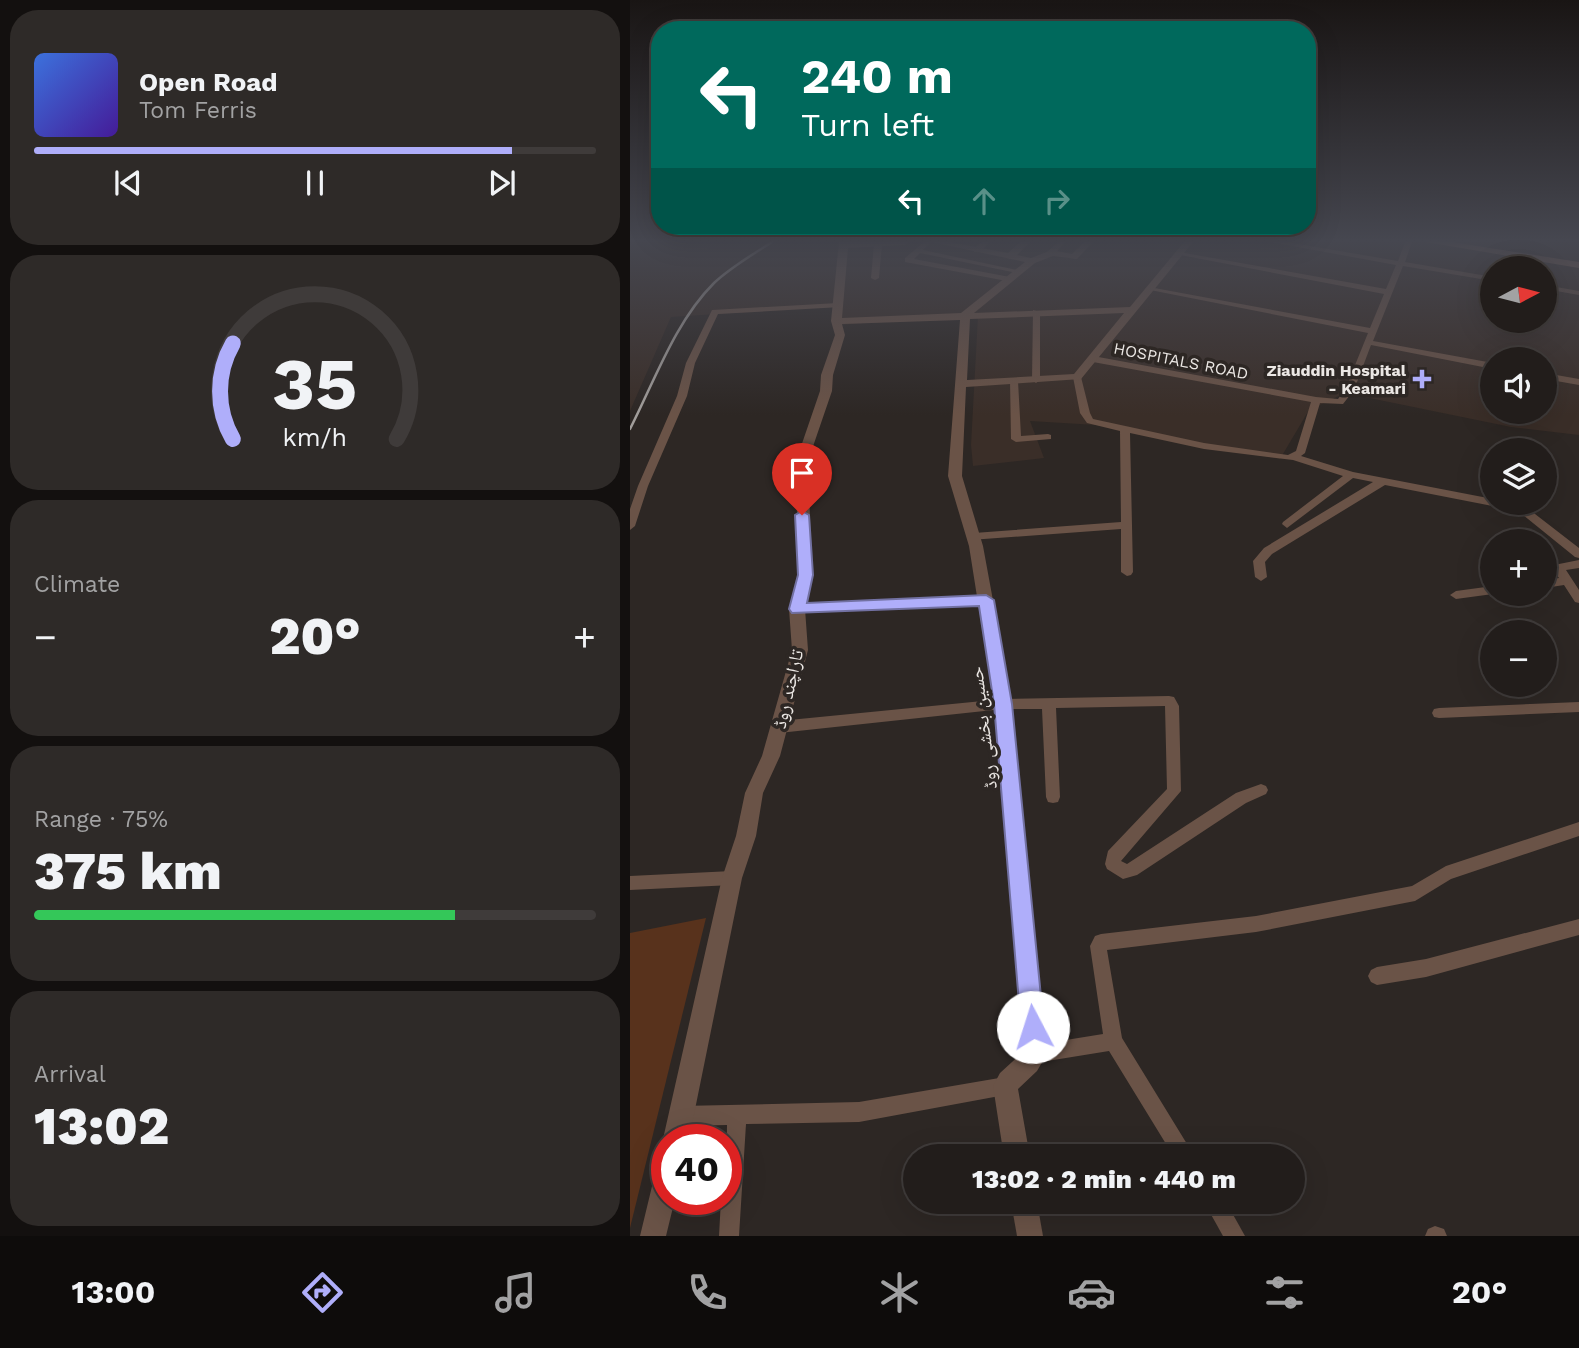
<!DOCTYPE html>
<html lang="en">
<head>
<meta charset="utf-8">
<style>
  :root { --surface:#221d1b; --page:#2e2a28; --text:#f1f3f6; --muted:#a2a2a3; --line:#3f3b3a; --accent:#afaefa }
  body { margin:0; font-family:"Work Sans","Noto Naskh Arabic",sans-serif; background:var(--page); color:var(--text); height:100vh; display:flex; flex-direction:column; font-size:26px; white-space:nowrap }
  * { box-sizing:border-box; margin:0 }
  p { font-size:23px; color:var(--muted) }
  .icon { flex:none; width:38px; height:38px; fill:none; stroke:currentColor; stroke-width:2; stroke-linecap:round; stroke-linejoin:round }
  .map { position:relative; flex:1; overflow:hidden }
  .drawer { display:flex; flex-direction:column; gap:10px; padding:10px; background:#13100f; width:630px }
  .drawer>* { flex:none }
  .banner { position:absolute; left:21px; top:21px; width:665px; height:214px; border-radius:28px; box-shadow:0 7px 28px #0002,0 0 0 2px var(--line); background:#00695c; color:#fff; overflow:hidden }
  .needle { width:46px; rotate:83deg }
  .controls { position:absolute; left:850px; top:256px; display:grid; gap:14px }
  .controls a { display:grid; place-items:center; width:77px; height:77px; border-radius:50%; background:var(--surface); box-shadow:0 7px 28px #0002,0 0 0 2px var(--line); font-size:35px }
  .speed { position:absolute; left:21px; top:1124px; display:flex; gap:14px; font-size:35px; font-weight:700; text-align:center }
  .speed>* { display:grid; place-content:center; width:91px; height:91px; border-radius:50%; background:var(--surface); box-shadow:0 7px 28px #0002,0 0 0 2px var(--line); line-height:1 }
  .speed .limit { border:10px solid #d22; background:#fff; color:#111 }
  .pin { position:absolute; display:grid; place-items:center; width:60px; height:60px; color:#fff; margin:-72px -30px; border-radius:50% 50% 50% 0; rotate:-45deg; box-shadow:0 0 7px #0007 }
  .pin .icon { rotate:45deg }
  .me { position:absolute; width:77px; margin:-38px; rotate:355deg; stroke-linejoin:round; filter:drop-shadow(0 0 5px #0008) }
  .turn { display:flex; align-items:center; gap:24px; height:147px; padding:0 35px; font-size:32px }
  .turn .icon { width:91px; height:91px; stroke-width:2.5 }
  .turn b { display:block; font-size:49px; line-height:60px }
  .lanes { display:flex; align-items:center; height:66px; padding:0 35px; background:#0003; justify-content:center; gap:35px; direction:ltr }
  .lanes .off { opacity:.35 }
  .big { font-size:52px; font-weight:800; line-height:1.1 }
  .drawer .card { flex:1; display:flex; flex-direction:column; justify-content:center; gap:10px; min-width:0; padding:0 24px; border-radius:28px; background:var(--page) }
  .drawer .dial { align-items:center; gap:0 }
  .dial svg { height:182px; overflow:visible; fill:none; stroke:var(--line); stroke-width:7; stroke-linecap:round; text-anchor:middle }
  .dial text { fill:var(--text); stroke:none }
  .song { display:flex; align-items:center; gap:21px }
  .cover { width:84px; height:84px; border-radius:10px; background:linear-gradient(135deg,hsl(220 70% 55%),hsl(260 70% 35%)) }
  .played { height:7px; border-radius:4px; background:linear-gradient(90deg,var(--accent) 85%,var(--line) 85%) }
  .keys { display:flex; justify-content:space-around; direction:ltr }
  .heat { display:flex; justify-content:space-between; align-items:center; font-size:38px; direction:ltr }
  .charge { height:10px; border-radius:5px; background:linear-gradient(90deg,#34c759 75%,var(--line) 0) }
  .trip { position:absolute; left:273px; top:1144px; width:402px; height:70px; border-radius:35px; background:var(--surface); box-shadow:0 7px 28px #0002,0 0 0 2px var(--line); font-weight:800; line-height:70px; text-align:center }
  .dock { display:flex; height:112px; justify-content:space-around; align-items:center; background:#0e0c0b; color:var(--muted) }
  .dock .icon { width:49px; height:49px }
  .dock .active { color:var(--accent) }
  .dock b { font-size:32px; color:var(--text) }
  main { display:flex; flex:1; min-height:0 }
  .map>svg:first-child { display:block }
</style>
</head>
<body>
<main>
<section class="drawer">
<div class="card">
<div class="song"><i class="cover"></i><div><b>Open Road</b><p>Tom Ferris</p></div></div>
<div class="played"></div>
<div class="keys"><svg class="icon" aria-label="previous" viewBox="0 0 24 24"><path d="M18 5L8 12l10 7zM5 5v14"/></svg><svg class="icon" aria-label="pause" viewBox="0 0 24 24"><path d="M8 5v14M16 5v14"/></svg><svg class="icon" aria-label="next" viewBox="0 0 24 24"><path d="M6 5l10 7-10 7zM19 5v14"/></svg></div>
</div>
<div class="card dial"><svg viewBox="0 0 100 80">
<path d="M14 69A42 42 0 1 1 86 69"/>
<path d="M14 69A42 42 0 0 1 14 27" stroke="#afaefa"/>
<text x="50" y="56" font-size="32" font-weight="700">35</text>
<text x="50" y="72" font-size="11">km/h</text>
</svg></div>
<div class="card"><p>Climate</p>
<div class="heat"><a>−</a><b class="big">20°</b><a>+</a></div>
</div>
<div class="card"><p>Range · 75%</p><b class="big">375 km</b><div class="charge"></div></div>
<div class="card"><p>Arrival</p><b class="big">13:02</b></div>
</section>
<div class="map">
<svg width="949" height="1236" viewBox="0 0 949 1236">
  <rect width="100%" height="100%" fill="#2d2724"/>
  <path fill="#3a2e28" fill-rule="evenodd" d="M 0,242 L 949,242 L 949,435 L 881,427 L 715,393 L 679,410 L 650,459 L 466,425 L 400,421 L 414,458 L 343,466 L 341,445 L 348,316 L 207,325 L 209,306 L 41,317 L 0,411 ZM 863,268 L 915,268 L 915,320 L 863,320 ZM 863,359 L 915,359 L 915,411 L 863,411 Z"/>
  <polygon fill="#58321c" points="76,918 0,1228 0,933"/>
  <g fill="none" stroke-linecap="round" stroke-linejoin="round">
    <g fill="#6a5347" fill-rule="evenodd">
      <polygon points="250,242 252,244 249,278 245,280 241,278 244,244"/>
      <polygon points="294,242 301,242 293,250 391,271 387,273 290,253 284,259 380,277 381,279 377,281 275,262 275,258"/>
      <polygon points="352,242 360,242 350,252 344,252 344,248"/>
      <polygon points="428,242 435,242 423,256 417,256 417,252"/>
      <polygon points="640,242 657,242 768,261 775,242 782,242 775,262 863,277 863,281 773,266 743,341 863,363 863,369 741,345 724,390 713,404 690,403 675,453 671,456 723,472 863,499 863,502 878,502 896,507 949,548 949,558 945,557 888,511 755,485 642,554 635,562 637,577 631,581 625,577 623,561 634,548 743,482 723,478 657,528 652,524 653,522 713,476 663,460 574,449 500,433 503,572 501,575 497,576 491,572 491,529 340,540 338,537 344,533 491,522 490,431 457,423 450,413 443,377 444,375 451,377 460,413 463,419 574,443 658,455 666,451 681,402 463,362 459,359 463,356 686,397 708,399 715,390 738,333 515,289 519,287 740,328 754,294 545,254 549,252 756,289 766,265"/>
      <polygon points="915,285 949,291 949,295 915,289"/>
      <polygon points="208,303 212,305 211,307 88,314 65,363 57,396 18,486 5,526 0,530 0,509 8,486 47,396 56,363 82,310"/>
      <polygon points="403,310 410,312 410,380 406,383 402,380"/>
      <polygon points="915,373 949,379 949,385 915,379"/>
      <polygon points="384,378 388,381 391,436 418,434 421,435 421,439 386,442 381,439 380,381"/>
      <polygon points="949,560 949,568 936,570 949,590 949,603 945,602 934,585 915,588 915,580 929,578 922,568 924,565"/>
      <polygon points="863,586 863,593 866,593 863,594 826,599 820,595 826,591"/>
      <polygon points="356,596 362,600 356,604 167,613 161,609 167,605"/>
      <polygon points="539,696 544,697 549,706 551,791 491,861 497,864 606,793 631,784 636,786 638,790 636,794 616,803 507,875 493,879 477,869 475,864 478,851 537,789 535,706 426,708 430,797 428,802 423,803 418,802 416,797 412,709 373,709 149,733 144,731 142,727 144,723 149,721 373,699"/>
      <polygon points="949,702 949,712 809,718 804,717 802,713 804,709 809,708"/>
      <polygon points="949,822 949,836 821,879 785,901 626,932 477,950 492,1038 565,1157 544,1157 479,1051 405,1063 399,1060 396,1054 399,1048 405,1045 473,1034 460,946 465,936 471,934 626,916 782,886 816,866"/>
      <polygon points="102,871 108,873 110,878 108,883 102,885 0,890 0,876"/>
      <polygon points="949,919 949,935 796,977 747,985 741,982 738,976 741,970 747,967 796,959"/>
      <polygon points="375,1077 382,1079 384,1086 382,1093 375,1095 229,1122 116,1124 109,1236 89,1236 91,1199 96,1199 97,1125 51,1126 44,1123 41,1116 44,1109 51,1106 229,1102"/>
      <polygon points="574,1202 596,1202 615,1236 593,1236"/>
      <polygon points="805,1226 814,1229 817,1236 795,1236 798,1229"/>
    </g>
    <g fill="#6a5347" fill-rule="evenodd">
      <path d="M 209,242 L 279,242 L 275,245 L 218,248 L 212,318 L 331,313 L 395,262 L 301,242 L 320,242 L 378,253 L 390,242 L 400,242 L 387,255 L 401,258 L 422,250 L 442,254 L 454,242 L 463,242 L 447,259 L 423,256 L 405,263 L 344,313 L 500,307 L 554,242 L 563,242 L 451,379 L 336,387 L 332,476 L 353,546 L 382,704 L 417,1054 L 407,1071 L 388,1089 L 400,1157 L 374,1157 L 363,1086 L 370,1073 L 393,1052 L 364,704 L 339,546 L 318,476 L 330,320 L 212,324 L 215,335 L 203,375 L 202,391 L 178,461 L 182,575 L 175,609 L 178,650 L 150,756 L 133,793 L 126,836 L 112,878 L 59,1139 L 37,1139 L 37,1147 L 33,1139 L 92,878 L 106,836 L 115,793 L 132,756 L 162,650 L 159,609 L 168,575 L 166,461 L 190,391 L 191,375 L 205,335 L 201,321 ZM 494,313 L 444,374 L 337,380 L 340,319 Z"/>
      <polygon points="37,1165 37,1199 45,1199 36,1236 10,1236 24,1178 28,1169"/>
      <polygon points="381,1202 407,1202 413,1236 387,1236"/>
    </g>
    <polygon fill="#8e6a58" fill-rule="evenodd" points="796,242 822,242 949,262 949,268"/>
    <path stroke="#a29e9b" stroke-width="2.5" d="M 0,429 C 25,380 45,322 84,283 C 101,267 122,255 142,242"/>
  </g>
  <linearGradient id="sky" x2="0" y2="1"><stop stop-color="#191514"/><stop offset="0.58" stop-color="#464750"/><stop offset="1" stop-color="#464750" stop-opacity="0"/></linearGradient>
  <rect width="949" height="415" fill="url(#sky)"/>
  <polygon fill="#afaefa" stroke="#7271a2" stroke-width="2" points="172,511 179,515 183,575 177,603 356,595 364,600 382,704 414,1027 411,1035 403,1039 394,1035 391,1027 364,704 349,606 162,613 159,609 168,575 165,515"/>
  <path fill="#afaefa" stroke="#2d2724" stroke-width="2.5" d="M788.5 368.5h7v7h7v7h-7v7h-7v-7h-7v-7h7z"/>
  <g text-anchor="middle" dominant-baseline="central" stroke-width="7" stroke-linejoin="round" paint-order="stroke">
    <g font-size="16" fill="#ebe7e4" stroke="#2d2724">
      <text transform="translate(551 361) rotate(11)">HOSPITALS ROAD</text>
    </g>
    <g font-size="16" font-weight="bold" fill="#ebe7e4" stroke="#2d2724" text-anchor="end">
      <text x="776" y="370">Ziauddin Hospital<tspan x="776" dy="18">- Keamari</tspan></text>
    </g>
    <g font-size="19" fill="#ebe7e4" stroke="#2d2724">
      <text transform="translate(158 689) rotate(-77)">تاراچند روڈ</text>
      <text transform="translate(353 728) rotate(-97)">حسین بخشی روڈ</text>
    </g>
  </g>
</svg>
<div class="controls">
<a><svg class="needle" viewBox="-14 -14 28 28"><path d="M0-13l5 13h-10z" fill="#e53935"/><path d="M0 13l5-13h-10z" fill="#a2a2a3"/></svg></a>
<a><svg class="icon" aria-label="sound" viewBox="0 0 24 24"><path d="M4 9h4l5-4v14l-5-4H4zM17 9q2 3 0 6"/></svg></a>
<a><svg class="icon" aria-label="layers" viewBox="0 0 24 24"><path d="M12 4l9 5-9 5-9-5zM3 14l9 5 9-5"/></svg></a>
<a>+</a>
<a>−</a>
</div>
<div class="speed"><div class="limit">40</div></div>
<div class="pin" style="left:172px;top:515px;background:#d93025"><svg class="icon" aria-label="arrive" viewBox="0 0 24 24"><path d="M6 21V4h12l-3 4 3 4H6"/></svg></div>
<svg class="me" style="left:403px;top:1027px" viewBox="-20 -20 40 40"><circle r="19" fill="#fff"/><path d="M0-13L10 11 0 6-10 11z" fill="#afaefa"/></svg>
<div class="trip">13:02 · 2 min · 440 m</div>
<div class="banner">
<div class="turn"><svg class="icon" aria-label="left" viewBox="0 0 24 24"><path d="M17 20v-9H6M10 6l-5 5 5 5"/></svg><div><b>240 m</b>Turn left</div></div>
<div class="lanes"><svg class="icon" aria-label="left" viewBox="0 0 24 24"><path d="M17 20v-9H6M10 6l-5 5 5 5"/></svg><svg class="icon off" aria-label="ahead" viewBox="0 0 24 24"><path d="M12 20V5M6 11l6-6 6 6"/></svg><svg class="icon off" aria-label="right" viewBox="0 0 24 24"><path d="M7 20v-9h11M14 6l5 5-5 5"/></svg></div>
</div>
</div>
</main>
<nav class="dock">
<b>13:00</b>
<svg class="icon active" aria-label="directions" viewBox="0 0 24 24"><path d="M12 3l9 9-9 9-9-9zM9 14v-3h6M13 9l2 2-2 2"/></svg>
<svg class="icon" aria-label="music" viewBox="0 0 24 24"><path d="M9 18V5l10-2v13"/><circle cx="6" cy="18" r="3"/><circle cx="16" cy="16" r="3"/></svg>
<svg class="icon" aria-label="phone" viewBox="0 0 24 24"><path d="M5 4h4l2 5-3 2q2 4 5 5l2-3 5 2v4C11 20 4 13 5 4z"/></svg>
<svg class="icon" aria-label="climate" viewBox="0 0 24 24"><path d="M12 3v18M4 7l16 10M4 17L20 7"/></svg>
<svg class="icon" aria-label="car" viewBox="0 0 24 24"><path d="M5 17H2v-5l4-1 3-4h7l3 4 3 1v5h-3M9 17h6M6 11h13"/><circle cx="7" cy="17" r="2"/><circle cx="17" cy="17" r="2"/></svg>
<svg class="icon" aria-label="filters" viewBox="0 0 24 24"><path d="M4 7h16M4 17h16"/><circle cx="9" cy="7" r="2"/><circle cx="15" cy="17" r="2"/></svg>
<b>20°</b>
</nav>
</body>
</html>
